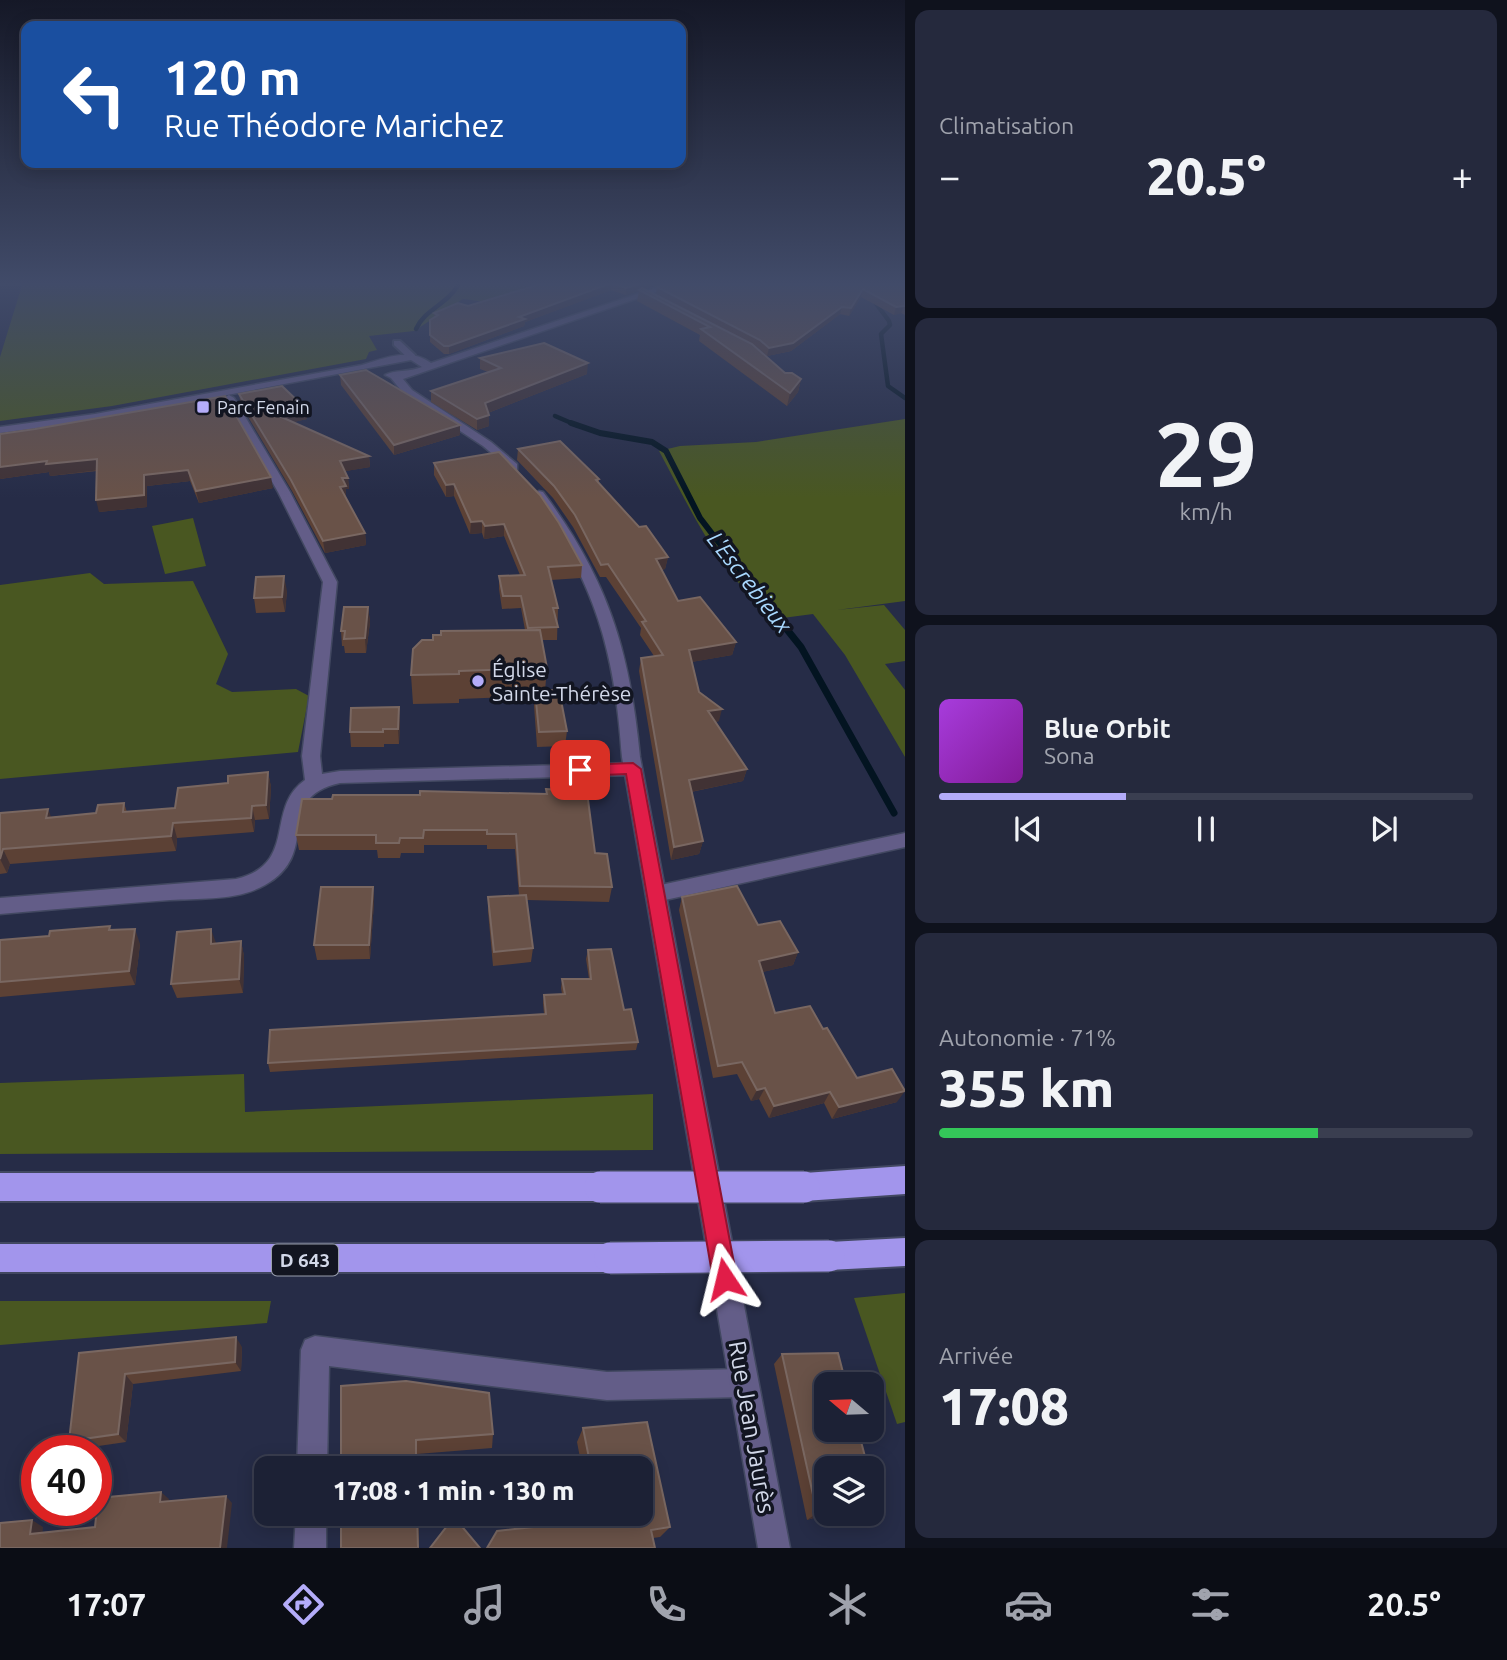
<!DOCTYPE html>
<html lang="fr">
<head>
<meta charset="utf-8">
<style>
  :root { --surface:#1c2135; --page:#25293d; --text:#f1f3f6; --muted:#a0a3ad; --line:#3a3e50; --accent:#b4acf9 }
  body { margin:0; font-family:Ubuntu,sans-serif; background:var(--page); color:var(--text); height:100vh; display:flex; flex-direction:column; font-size:26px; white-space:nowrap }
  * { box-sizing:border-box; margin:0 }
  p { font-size:23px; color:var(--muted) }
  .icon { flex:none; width:38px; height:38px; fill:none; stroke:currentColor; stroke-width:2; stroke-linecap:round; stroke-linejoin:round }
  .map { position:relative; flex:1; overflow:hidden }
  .panel { display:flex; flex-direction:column; gap:10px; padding:10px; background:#0f121d; width:602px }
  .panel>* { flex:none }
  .top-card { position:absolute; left:21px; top:21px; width:665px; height:147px; border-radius:14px; box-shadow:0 4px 18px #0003,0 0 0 2px var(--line); background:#1a4fa0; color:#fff; overflow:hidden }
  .needle { width:46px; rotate:289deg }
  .fabs { position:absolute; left:814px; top:1372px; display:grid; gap:14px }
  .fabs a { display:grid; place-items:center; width:70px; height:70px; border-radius:14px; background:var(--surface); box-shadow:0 4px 18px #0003,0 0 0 2px var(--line); font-size:35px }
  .speed { position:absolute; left:21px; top:1435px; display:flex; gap:14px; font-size:35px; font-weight:700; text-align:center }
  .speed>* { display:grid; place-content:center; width:91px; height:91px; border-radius:50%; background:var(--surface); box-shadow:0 4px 18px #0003,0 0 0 2px var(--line); line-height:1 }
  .speed .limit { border:10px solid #d22; background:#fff; color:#111 }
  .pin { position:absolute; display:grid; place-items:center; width:60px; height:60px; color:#fff; margin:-30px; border-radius:14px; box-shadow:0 4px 10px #0006 }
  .me { position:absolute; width:77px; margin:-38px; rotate:350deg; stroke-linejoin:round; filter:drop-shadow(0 0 5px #0008) }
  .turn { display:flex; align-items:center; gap:24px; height:147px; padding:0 28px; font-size:32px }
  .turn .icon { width:91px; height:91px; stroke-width:2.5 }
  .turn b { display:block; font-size:49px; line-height:60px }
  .big { font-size:52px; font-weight:800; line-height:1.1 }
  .panel .tile { flex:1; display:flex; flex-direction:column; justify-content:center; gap:10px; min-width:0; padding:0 24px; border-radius:14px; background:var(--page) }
  .panel .dial { align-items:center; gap:0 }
  .dial b { font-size:91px; line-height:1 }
  .song { display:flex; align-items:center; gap:21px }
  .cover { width:84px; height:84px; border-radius:10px; background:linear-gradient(135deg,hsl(280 70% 55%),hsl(290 70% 35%)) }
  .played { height:7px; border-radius:4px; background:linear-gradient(90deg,var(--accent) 35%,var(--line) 35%) }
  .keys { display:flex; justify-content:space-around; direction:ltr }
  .heat { display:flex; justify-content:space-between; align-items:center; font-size:38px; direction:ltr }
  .charge { height:10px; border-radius:5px; background:linear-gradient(90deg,#34c759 71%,var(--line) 0) }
  .trip { position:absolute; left:254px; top:1456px; width:399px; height:70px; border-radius:14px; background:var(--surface); box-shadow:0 4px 18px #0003,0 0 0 2px var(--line); font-weight:800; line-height:70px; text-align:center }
  .tabs { display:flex; height:112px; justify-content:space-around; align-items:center; background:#0b0d15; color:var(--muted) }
  .tabs .icon { width:49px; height:49px }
  .tabs .active { color:var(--accent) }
  .tabs b { font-size:32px; color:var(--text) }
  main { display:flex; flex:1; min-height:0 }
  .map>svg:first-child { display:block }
</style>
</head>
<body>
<main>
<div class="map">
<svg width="905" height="1548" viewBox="0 0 905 1548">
  <rect width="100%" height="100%" fill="#262c47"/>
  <g fill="#495721">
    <polygon points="23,282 515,282 536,290 502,304 463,299 414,331 369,336 377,350 369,352 366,359 112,406 0,421 0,357"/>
    <path d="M 905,419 L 905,601 L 837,610 L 884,605 L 905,630 L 905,661 L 885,664 L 905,690 L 905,757 L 845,655 L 813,614 L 775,619 C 719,573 693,514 659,451 L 680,446 L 756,442 Z"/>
    <polygon points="193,518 206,566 165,574 152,526"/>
    <polygon points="90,573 104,584 193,581 228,654 216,684 232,692 296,689 309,696 298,752 0,779 0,585"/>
    <polygon points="244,1074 245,1112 653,1094 653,1150 0,1154 0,1083"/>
    <polygon points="905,1293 905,1422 897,1424 854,1298"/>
    <polygon points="0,1301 271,1301 267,1323 0,1345"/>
  </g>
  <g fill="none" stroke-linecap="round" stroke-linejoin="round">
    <g stroke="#031421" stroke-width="4.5">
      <polyline points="860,282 889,321 890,325 881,334 888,386 905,398"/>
      <path d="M 416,329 C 425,309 448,304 458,285 L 456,282"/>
      <polyline points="555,416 576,425"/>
    </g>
    <polyline stroke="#031421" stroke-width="6" points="571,423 600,433 652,442 666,451 700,518 770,609"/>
    <polyline stroke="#031421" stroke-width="7" points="769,607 801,647 894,813"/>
    <g stroke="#424861" stroke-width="4">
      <polygon id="service" points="394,341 400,341 415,355 415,359 409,359 394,345"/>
    </g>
    <g stroke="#424861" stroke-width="3">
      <g id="minor">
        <path d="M 229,395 L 234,398 L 290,492 L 337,582 L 320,756 L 322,774 L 340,771 L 633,763 L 642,769 L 633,775 L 340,783 C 272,798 323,853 265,885 C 237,901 201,898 170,900 C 114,904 57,909 0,914 L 0,898 L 236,879 C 299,864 264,809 305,780 L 302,756 L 323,582 L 278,492 L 224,398 Z"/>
        <polygon points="905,833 905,847 656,902 649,900 646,894 649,888 656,886"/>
        <polygon points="315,1336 607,1372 743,1369 753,1373 757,1383 753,1393 743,1397 607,1400 329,1366 327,1468 297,1468 301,1350 305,1340"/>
        <polygon points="296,1514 326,1514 326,1548 294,1548"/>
      </g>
    </g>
    <g stroke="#424861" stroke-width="3">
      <g id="tertiary">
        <path d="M 673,282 L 685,282 L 403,379 L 412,390 L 491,442 L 517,464 L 517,470 L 513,471 L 483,446 L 404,394 L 391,378 L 385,375 C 393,370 410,372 422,367 L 411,360 L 95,420 L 0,433 L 0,427 L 95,414 L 362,365 C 386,358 409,347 431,363 Z"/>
        <path d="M 539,491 L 543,492 C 608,579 630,651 640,757 L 790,1548 L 758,1548 L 622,757 C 615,651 595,583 533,495 Z"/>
      </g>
    </g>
    <g stroke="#424861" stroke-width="4">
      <g id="trunk">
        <polygon points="905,1166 905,1194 804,1201 794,1197 790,1187 794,1177 804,1173"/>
        <polygon points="0,1173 600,1173 610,1177 614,1187 610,1197 600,1201 0,1201"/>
        <polygon points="905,1238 905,1266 829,1270 819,1266 815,1256 819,1246 829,1242"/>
        <polygon points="0,1244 610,1244 620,1248 624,1258 620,1268 610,1272 0,1272"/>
      </g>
    </g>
    <use href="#service" fill="#635d88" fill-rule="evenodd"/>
    <use href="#minor" fill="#635d88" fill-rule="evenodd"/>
    <use href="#tertiary" fill="#635d88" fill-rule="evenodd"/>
    <use href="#trunk" fill="#a295ec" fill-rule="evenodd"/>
    <g stroke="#424861" stroke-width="34" stroke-linecap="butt">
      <g id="trunk-bridge">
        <polyline points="600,1187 804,1187"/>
        <polyline points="610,1258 829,1256"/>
      </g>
    </g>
    <use href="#trunk-bridge" stroke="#a295ec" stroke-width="31"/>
  </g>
  <g fill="#5c4135">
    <polygon points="547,282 666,282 644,289 656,295 657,287 905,282 905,315 901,313 894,315 861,297 849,316 840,314 791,351 767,356 758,348 754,345 785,373 801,379 798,392 787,406 699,341 700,335 637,301 639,291 626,295 611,290 525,322 524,326 449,354 444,354 430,342 430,320 434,317 434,313 468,306"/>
    <polygon points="480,358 587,374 488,413 489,426 477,430 431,402 431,391 488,372 480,369"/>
    <polygon points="340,375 460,435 394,455 341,385"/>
    <polygon points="239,394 306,409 307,419 293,422 369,456 370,467 345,471 348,478 349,489 346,489 346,498 345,498 365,533 366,545 325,553 292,491 241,405"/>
    <polygon points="0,434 273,488 199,503 190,481 147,486 147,507 99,512 97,471 50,476 49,472 0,479"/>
    <polygon points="518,449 599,479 599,483 668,557 665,569 661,570 678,601 736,642 732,655 691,662 699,692 719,721 715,722 747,769 743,781 691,792 703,841 699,854 671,860 639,671 641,658 654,656 640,635 641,628 606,577 600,577 573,527 553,498 517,460"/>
    <polygon points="434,463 582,565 581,578 551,580 558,608 557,640 542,640 547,668 545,691 567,731 565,746 537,747 534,706 534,696 459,699 459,703 413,704 411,675 433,640 525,630 521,608 502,609 499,589 499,576 520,575 504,536 484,539 482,533 470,534 454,496 446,497 434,475"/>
    <polygon points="287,591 285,612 256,613 254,598"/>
    <polygon points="368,607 370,622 366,653 345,653 344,646 342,646 341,631"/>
    <polygon points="400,722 399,744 384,744 384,747 351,747 350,732"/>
    <polygon points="268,772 271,787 269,819 255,820 254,832 177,838 176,851 10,864 7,873 0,874 0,813 51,817 96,813 124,803 127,812 175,808 228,783"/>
    <polygon points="546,789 595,853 612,887 609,902 527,900 533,948 531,962 493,966 488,911 488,897 519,895 515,849 487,849 487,845 424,845 424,853 401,853 400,858 378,858 377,850 299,850 296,835 332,799 546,794"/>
    <polygon points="373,887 374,902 370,959 317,960 314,945"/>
    <polygon points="682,897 758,925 798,952 793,965 762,972 775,1013 823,1029 857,1078 897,1102 832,1119 824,1103 769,1118 759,1099 751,1101 737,1074 713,1078 679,910"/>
    <polygon points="112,930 140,944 135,985 0,997 0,940"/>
    <polygon points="241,941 244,956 243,993 177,998 171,984 216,944"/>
    <polygon points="588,950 624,1010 638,1042 636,1050 270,1072 268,1063 544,1014 543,1003 544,995 562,994 561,988 562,979 589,979 586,959"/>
    <polygon points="242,1347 241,1371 133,1384 126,1442 78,1449 69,1441 79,1353"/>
    <polygon points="782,1354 826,1514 807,1520 774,1364"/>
    <polygon points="341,1386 493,1434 492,1448 417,1454"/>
    <polygon points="647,1422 670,1527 660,1537 653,1538 655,1548 487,1548 497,1531 537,1526 536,1514 640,1514 640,1468 582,1468 577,1442 583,1428"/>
  </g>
  <g fill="#413234">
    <polygon points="645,282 666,282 626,295 626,288"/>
    <polygon points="611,283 611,290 525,322 524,326 449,354 449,346 519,317"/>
    <polygon points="863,289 861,297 849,316 851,308"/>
    <polygon points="904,306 901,313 894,315 896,307"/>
    <polygon points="842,307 840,314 791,351 767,356 769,348"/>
    <polygon points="588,363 587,374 485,414 485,403"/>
    <polygon points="801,379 798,392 787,406 790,393"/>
    <polygon points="306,409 307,419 278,426 277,415"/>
    <polygon points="489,415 489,426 477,430 477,419"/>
    <polygon points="460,425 460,435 394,455 394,445"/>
    <polygon points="369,456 370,467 341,472 340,461"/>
    <polygon points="97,459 100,470 50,476 49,472 0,479 0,467 47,461"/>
    <polygon points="188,470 190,481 147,486 147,507 99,512 96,500 144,475"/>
    <polygon points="271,477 273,488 199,503 196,491"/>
    <polygon points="342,478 348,478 349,489 346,489 346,498 341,498 340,487"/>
    <polygon points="454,484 454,496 446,497 446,485"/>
    <polygon points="482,521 482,533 470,534 471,522"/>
    <polygon points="504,524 504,536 484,539 485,526"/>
    <polygon points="365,533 366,545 325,553 323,541"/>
    <polygon points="668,557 665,569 654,571 656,559"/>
    <polygon points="284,576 287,591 285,612 282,597"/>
    <polygon points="368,607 370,622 366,653 365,638"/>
    <polygon points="736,642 732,655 686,663 689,650"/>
    <polygon points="399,707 400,722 399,744 398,729"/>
    <polygon points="722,709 719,721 704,724 708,711"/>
    <polygon points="747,769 743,781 685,793 689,780"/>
    <polygon points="268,772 271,787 269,819 266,805"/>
    <polygon points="252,806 255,820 254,832 251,818"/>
    <polygon points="48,809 54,824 46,818"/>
    <polygon points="173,823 177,838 176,851 171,836"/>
    <polygon points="703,841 699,854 671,860 674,847"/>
    <polygon points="3,849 10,864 7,873 0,859"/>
    <polygon points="373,887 374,902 370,959 369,945"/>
    <polygon points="135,929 140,944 135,985 129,971"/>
    <polygon points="211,929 216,943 211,944"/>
    <polygon points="241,941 244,956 243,993 239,979"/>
    <polygon points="798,952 793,965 754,974 759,961"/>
    <polygon points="765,1088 759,1099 751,1101 757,1090"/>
    <polygon points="905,1091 897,1102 832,1119 839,1107"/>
    <polygon points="830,1092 824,1103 769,1118 774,1106"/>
    <polygon points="236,1337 242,1347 241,1371 235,1362"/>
    <polygon points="125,1374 133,1384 126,1442 118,1434"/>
    <polygon points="161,1492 169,1499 167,1509 160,1502"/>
    <polygon points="226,1496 232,1503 227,1548 220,1548"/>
    <polygon points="826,1510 826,1514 807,1520 817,1513"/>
    <polygon points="417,1514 419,1514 419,1548 418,1548"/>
    <polygon points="32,1520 43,1527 42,1540 30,1534"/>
  </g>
  <g fill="#695248" stroke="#796761" stroke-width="2">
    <polygon points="547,282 645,282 626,288 611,283 519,317 525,319 449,346 444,346 430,335 430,320 438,315 434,313 458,303 468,306"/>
    <polygon points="674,282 905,282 905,306 896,307 863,289 851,308 842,307 793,343 769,348 760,340 657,287"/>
    <polygon points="642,288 752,344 785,373 792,373 801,379 790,393 701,329 710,327 639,290"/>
    <polygon points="544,343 588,363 485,403 489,415 477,419 431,391 501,368 480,358"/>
    <polygon points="366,370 460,425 394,445 340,375"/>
    <polygon points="282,386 306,409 277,415 369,456 340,461 348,478 342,478 346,486 340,487 365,533 323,541 291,480 239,394"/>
    <polygon points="225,396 271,477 196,491 188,470 144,475 144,495 96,500 97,459 46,464 47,461 0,467 0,434 35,429"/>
    <polygon points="560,441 599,479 596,480 639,527 646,526 668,557 656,559 678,601 700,597 736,642 689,650 699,692 722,709 708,711 747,769 689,780 703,841 674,847 641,658 663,655 642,622 646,621 608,564 601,565 575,515 554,486 518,449"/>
    <polygon points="499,452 540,495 559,523 582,565 548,567 558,608 553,608 558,627 528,628 521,596 503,596 499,576 525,575 504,524 485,526 482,521 471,522 454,484 446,485 434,463"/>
    <polygon points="284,576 282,597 254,598 256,577"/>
    <polygon points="344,607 368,607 365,638 344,639 345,631 341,631"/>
    <polygon points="540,630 547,668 459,671 459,674 411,675 413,649 422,640 433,640 433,635 441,635 441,631"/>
    <polygon points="559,690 567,731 539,732 535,691"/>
    <polygon points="399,707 398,729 383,729 383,732 350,732 351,708"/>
    <polygon points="268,772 266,805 252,806 251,818 173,823 171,836 3,849 0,859 0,813 48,809 46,818 96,813 98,805 124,803 123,812 175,808 178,788 228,783 228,776"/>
    <polygon points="546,789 587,792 595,853 607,854 612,887 520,886 516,834 487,834 487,830 424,830 423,838 400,838 399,843 376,843 376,835 296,835 302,799 332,799 333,795 420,795 420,791 547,794"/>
    <polygon points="737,886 758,925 780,921 798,952 759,961 775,1013 810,1006 823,1029 827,1028 857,1078 892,1069 905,1091 839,1107 830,1092 774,1106 765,1088 757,1090 742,1062 718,1066 682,897"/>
    <polygon points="321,887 373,887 369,945 314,945"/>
    <polygon points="526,895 533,948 494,952 488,897"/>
    <polygon points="110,926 109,930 135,929 129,971 0,982 0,940 49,936 50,931"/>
    <polygon points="211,929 211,944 241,941 239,979 171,984 177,932"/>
    <polygon points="611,949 624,1010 631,1009 638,1042 268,1063 270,1030 546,1014 544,995 565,994 562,979 591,979 588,950"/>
    <polygon points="236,1337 235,1362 125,1374 118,1434 69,1441 79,1353"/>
    <polygon points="838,1353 846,1384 826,1384 826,1430 858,1430 868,1468 826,1468 826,1510 817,1513 782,1354"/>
    <polygon points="406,1381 489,1393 493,1434 416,1440 416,1468 341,1468 341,1386"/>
    <polygon points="647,1422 670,1527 651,1530 655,1548 487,1548 497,1531 542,1526 541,1514 640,1514 640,1468 591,1468 583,1428"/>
    <polygon points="872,1481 875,1495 872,1496"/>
    <polygon points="161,1492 160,1502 226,1496 220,1548 0,1548 0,1523 32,1520 30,1534 95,1527 98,1498"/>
    <polygon points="341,1514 417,1514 418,1548 341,1548"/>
    <polygon points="454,1517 480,1548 430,1548"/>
  </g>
  <linearGradient id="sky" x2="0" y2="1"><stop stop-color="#151827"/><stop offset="0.57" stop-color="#414b69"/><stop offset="1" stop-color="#414b69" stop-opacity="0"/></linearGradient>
  <rect width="905" height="498" fill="url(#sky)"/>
  <polygon fill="#e11d48" stroke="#92132f" stroke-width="2" points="633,763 641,769 737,1279 734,1288 725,1291 717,1288 713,1279 626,774 580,776 572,770 580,765"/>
  <g fill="#b4acf9" stroke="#121521" stroke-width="2.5">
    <rect x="196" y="400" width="14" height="14" rx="3.5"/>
    <circle cx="478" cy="681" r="7"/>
  </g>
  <g text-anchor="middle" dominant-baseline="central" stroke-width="7" stroke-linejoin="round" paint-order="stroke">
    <g font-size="18" fill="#d2d8e9" stroke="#121521" text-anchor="start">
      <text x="217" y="407">Parc Fenain</text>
    </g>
    <rect fill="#121521" stroke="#989ead" stroke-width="2" x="272" y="1244.5" width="66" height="31" rx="5"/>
    <g font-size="19" font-weight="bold" fill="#d2d8e9">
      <text x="305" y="1260">D 643</text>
    </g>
    <g font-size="21" fill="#d2d8e9" stroke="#121521" text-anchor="start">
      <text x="492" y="669">Église<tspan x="492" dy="24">Sainte-Thérèse</tspan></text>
    </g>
    <g font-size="23" font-style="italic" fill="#a9d9ff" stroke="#121521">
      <text transform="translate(750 582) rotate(52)">L'Escrebieux</text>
    </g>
    <g font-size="24" fill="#d2d8e9" stroke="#121521">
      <text transform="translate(752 1427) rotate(80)">Rue Jean Jaurès</text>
    </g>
  </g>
</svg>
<div class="fabs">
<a><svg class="needle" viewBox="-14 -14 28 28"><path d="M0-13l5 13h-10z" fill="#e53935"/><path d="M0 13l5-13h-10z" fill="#a0a3ad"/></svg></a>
<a><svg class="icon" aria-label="layers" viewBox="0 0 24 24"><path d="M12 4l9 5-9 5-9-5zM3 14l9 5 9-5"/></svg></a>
</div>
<div class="speed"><div class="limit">40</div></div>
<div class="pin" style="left:580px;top:770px;background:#d93025"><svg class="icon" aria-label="arrive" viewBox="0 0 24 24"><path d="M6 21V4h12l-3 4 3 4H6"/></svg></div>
<svg class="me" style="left:725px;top:1279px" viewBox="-20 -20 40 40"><path d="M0-17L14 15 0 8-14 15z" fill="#e11d48" stroke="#fff" stroke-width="4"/></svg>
<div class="trip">17:08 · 1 min · 130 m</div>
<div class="top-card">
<div class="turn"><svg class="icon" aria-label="left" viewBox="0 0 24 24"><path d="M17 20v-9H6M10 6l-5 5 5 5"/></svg><div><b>120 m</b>Rue Théodore Marichez</div></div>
</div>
</div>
<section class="panel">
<div class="tile"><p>Climatisation</p>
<div class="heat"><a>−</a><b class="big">20.5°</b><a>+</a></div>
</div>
<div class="tile dial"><b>29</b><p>km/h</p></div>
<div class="tile">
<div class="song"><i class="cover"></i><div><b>Blue Orbit</b><p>Sona</p></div></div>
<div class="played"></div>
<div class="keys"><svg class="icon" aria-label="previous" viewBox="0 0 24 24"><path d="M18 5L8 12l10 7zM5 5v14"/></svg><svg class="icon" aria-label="pause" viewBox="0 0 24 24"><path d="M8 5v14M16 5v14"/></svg><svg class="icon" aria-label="next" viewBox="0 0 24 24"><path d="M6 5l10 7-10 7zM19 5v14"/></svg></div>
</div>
<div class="tile"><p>Autonomie · 71%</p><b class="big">355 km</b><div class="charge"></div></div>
<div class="tile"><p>Arrivée</p><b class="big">17:08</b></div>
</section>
</main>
<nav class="tabs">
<b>17:07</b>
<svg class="icon active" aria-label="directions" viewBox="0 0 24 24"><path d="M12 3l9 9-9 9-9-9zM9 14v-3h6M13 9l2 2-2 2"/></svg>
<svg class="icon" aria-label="music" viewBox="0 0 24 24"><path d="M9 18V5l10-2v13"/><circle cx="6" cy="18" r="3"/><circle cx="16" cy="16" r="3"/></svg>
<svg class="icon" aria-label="phone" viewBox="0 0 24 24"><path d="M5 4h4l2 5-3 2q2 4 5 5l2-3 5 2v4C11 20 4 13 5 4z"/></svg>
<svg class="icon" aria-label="climate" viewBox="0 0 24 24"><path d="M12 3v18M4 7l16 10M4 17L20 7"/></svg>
<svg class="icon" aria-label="car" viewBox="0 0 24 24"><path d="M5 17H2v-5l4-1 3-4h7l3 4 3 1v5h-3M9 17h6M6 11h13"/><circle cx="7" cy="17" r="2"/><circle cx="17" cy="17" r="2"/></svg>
<svg class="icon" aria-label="filters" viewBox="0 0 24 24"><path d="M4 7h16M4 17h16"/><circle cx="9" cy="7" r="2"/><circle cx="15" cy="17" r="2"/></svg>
<b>20.5°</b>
</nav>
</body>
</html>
